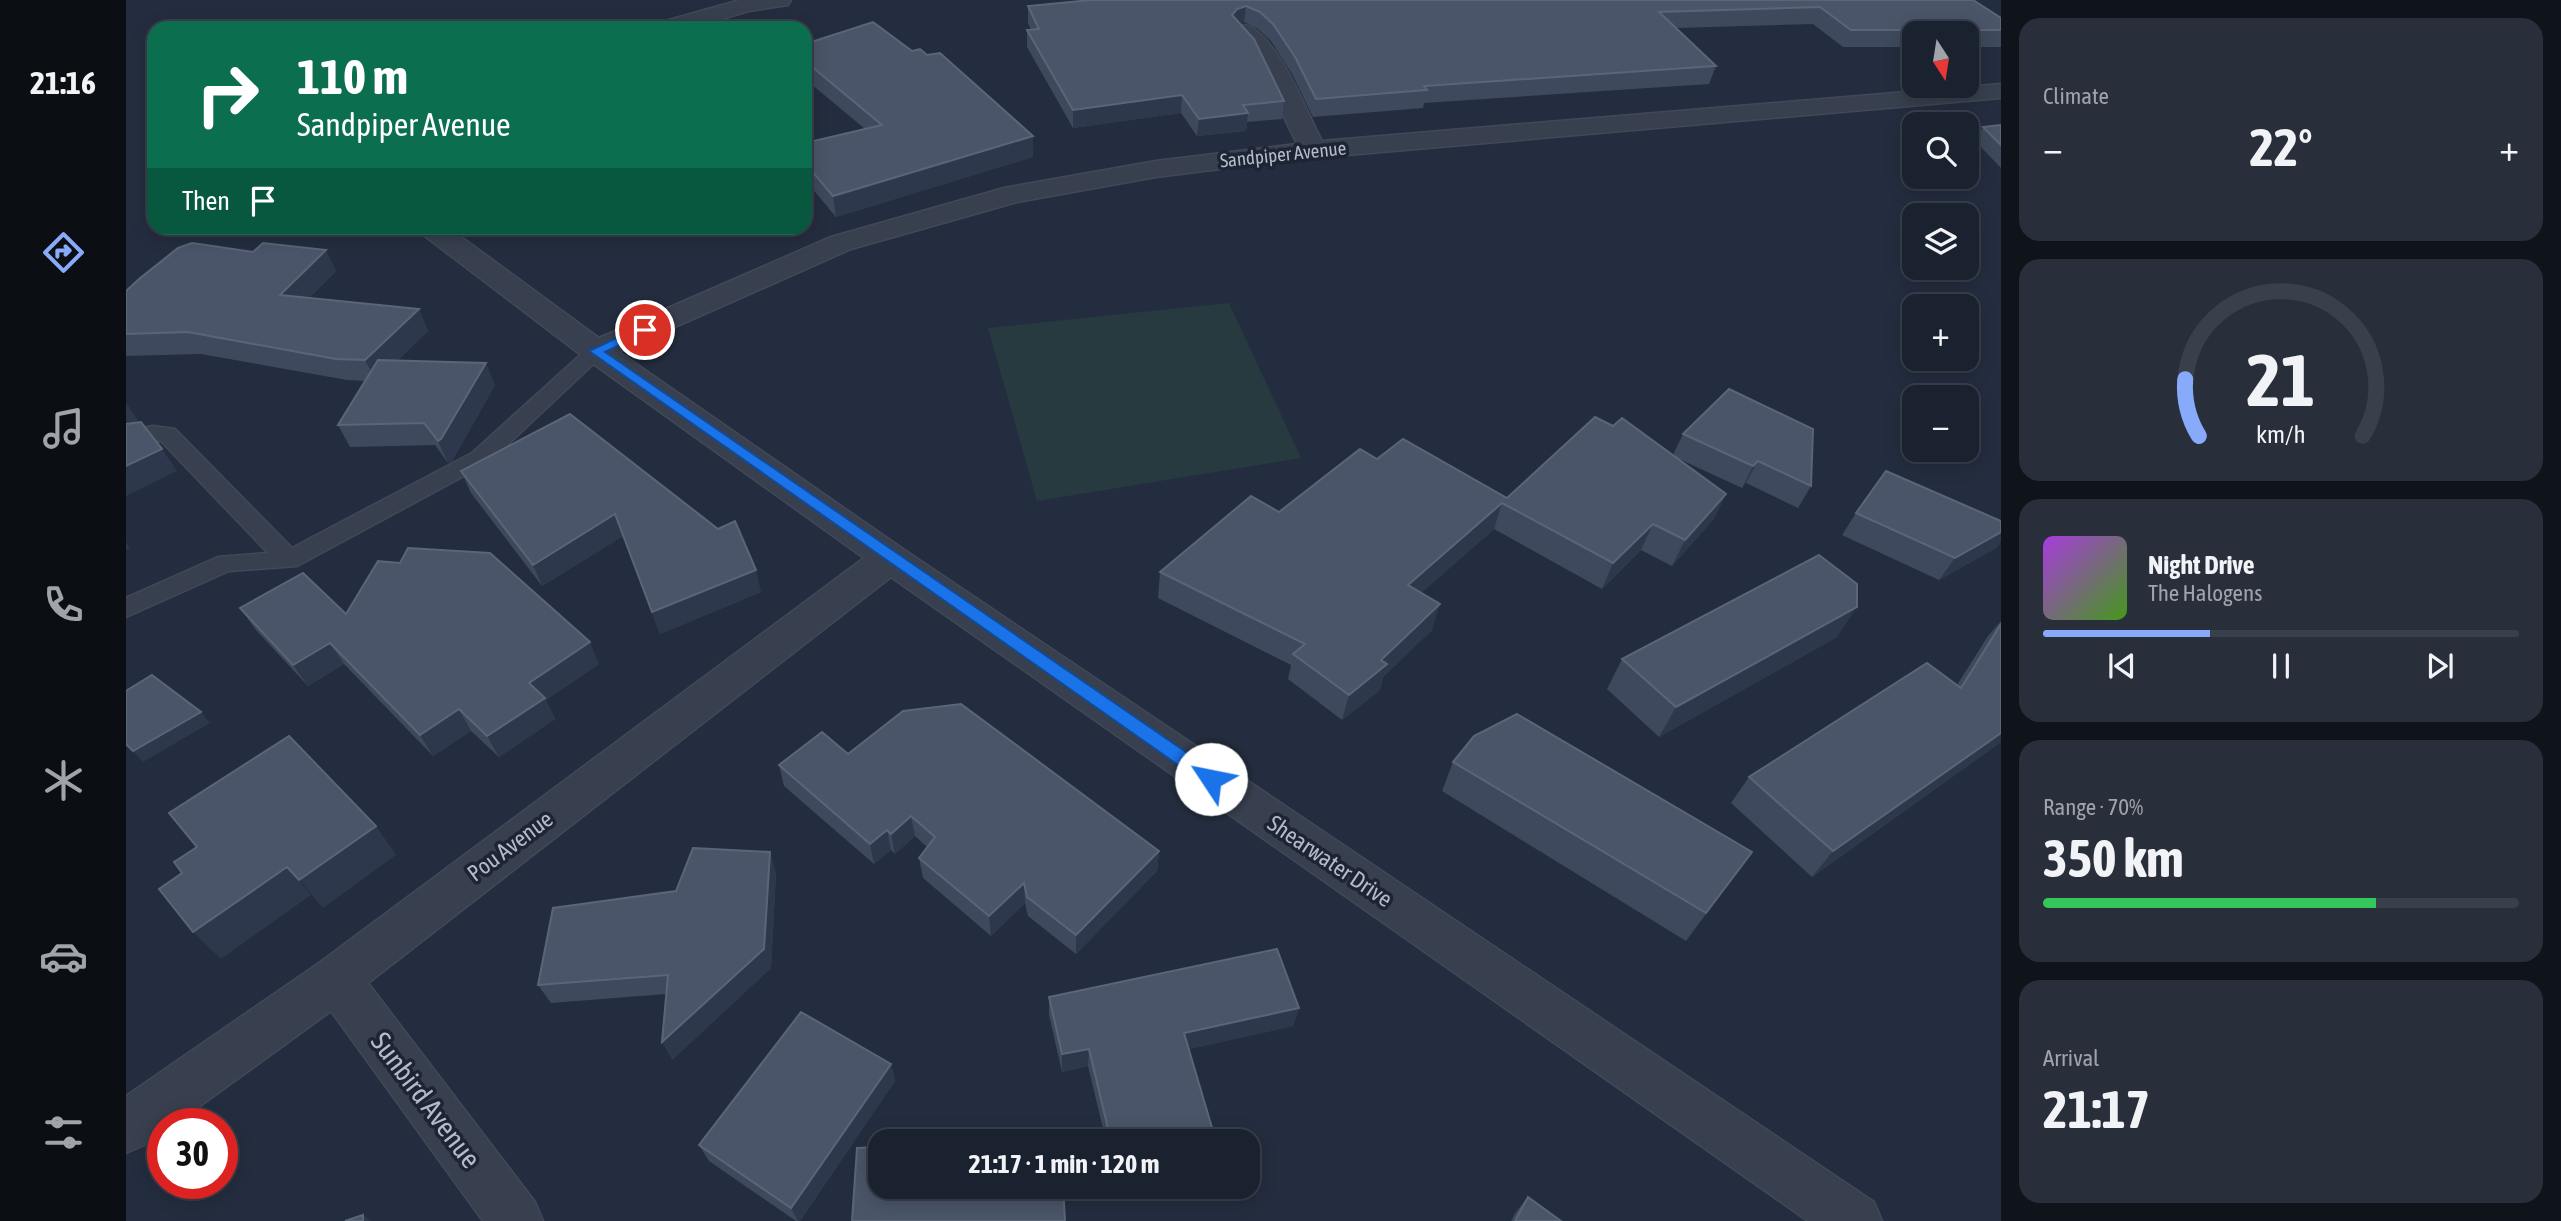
<!DOCTYPE html>
<html lang="en">
<head>
<meta charset="utf-8">
<style>
  :root { --surface:#1b222f; --page:#282f3b; --text:#f1f3f6; --muted:#a0a4aa; --line:#393f4b; --accent:#88aafa }
  body { margin:0; font-family:"Asap Condensed",sans-serif; background:var(--page); color:var(--text); height:100vh; display:flex; flex-direction:column; font-size:26px; white-space:nowrap }
  * { box-sizing:border-box; margin:0 }
  p { font-size:23px; color:var(--muted) }
  .icon { flex:none; width:38px; height:38px; fill:none; stroke:currentColor; stroke-width:2; stroke-linecap:round; stroke-linejoin:round }
  .map { position:relative; flex:1; overflow:hidden }
  .details { display:flex; flex-direction:column; gap:18px; padding:18px; background:#0f131a; width:560px }
  .details>* { flex:none }
  .guide { position:absolute; left:21px; top:21px; width:665px; height:214px; border-radius:21px; box-shadow:0 4px 18px #0003,0 0 0 2px var(--line); background:#0b6e4f; color:#fff; overflow:hidden }
  .needle { width:46px; rotate:168deg }
  .buttons { position:absolute; left:1776px; top:21px; display:grid; gap:14px }
  .buttons a { display:grid; place-items:center; width:77px; height:77px; border-radius:14px; background:var(--surface); box-shadow:0 4px 18px #0003,0 0 0 2px var(--line); font-size:35px }
  .speed { position:absolute; left:21px; top:1108px; display:flex; gap:14px; font-size:35px; font-weight:700; text-align:center }
  .speed>* { display:grid; place-content:center; width:91px; height:91px; border-radius:50%; background:var(--surface); box-shadow:0 4px 18px #0003,0 0 0 2px var(--line); line-height:1 }
  .speed .limit { border:10px solid #d22; background:#fff; color:#111 }
  .pin { position:absolute; display:grid; place-items:center; width:60px; height:60px; color:#fff; margin:-30px; border:4px solid #fff; border-radius:50%; box-shadow:0 2px 7px #0007 }
  .me { position:absolute; width:77px; margin:-38px; rotate:304deg; stroke-linejoin:round; filter:drop-shadow(0 0 5px #0008) }
  .turn { display:flex; align-items:center; gap:24px; height:147px; padding:0 35px; font-size:32px }
  .turn .icon { width:91px; height:91px; stroke-width:2.5 }
  .turn b { display:block; font-size:49px; line-height:60px }
  .then { display:flex; align-items:center; height:66px; padding:0 35px; background:#0003; gap:14px; font-size:26px }
  .big { font-size:52px; font-weight:700; line-height:1.1 }
  .details .widget { flex:1; display:flex; flex-direction:column; justify-content:center; gap:10px; min-width:0; padding:0 24px; border-radius:21px; background:var(--page) }
  .details .dial { align-items:center; gap:0 }
  .dial svg { height:182px; overflow:visible; fill:none; stroke:var(--line); stroke-width:7; stroke-linecap:round; text-anchor:middle }
  .dial text { fill:var(--text); stroke:none }
  .song { display:flex; align-items:center; gap:21px }
  .cover { width:84px; height:84px; border-radius:10px; background:linear-gradient(135deg,hsl(280 70% 55%),hsl(100 70% 35%)) }
  .played { height:7px; border-radius:4px; background:linear-gradient(90deg,var(--accent) 35%,var(--line) 35%) }
  .keys { display:flex; justify-content:space-around; direction:ltr }
  .heat { display:flex; justify-content:space-between; align-items:center; font-size:38px; direction:ltr }
  .charge { height:10px; border-radius:5px; background:linear-gradient(90deg,#34c759 70%,var(--line) 0) }
  .trip { position:absolute; left:742px; top:1129px; width:392px; height:70px; border-radius:21px; background:var(--surface); box-shadow:0 4px 18px #0003,0 0 0 2px var(--line); font-weight:700; line-height:70px; text-align:center }
  main { display:flex; flex:1; min-height:0 }
  .tabs { display:flex; flex-direction:column; width:126px; justify-content:space-around; align-items:center; background:#0b0e13; color:var(--muted) }
  .tabs .icon { width:49px; height:49px }
  .tabs .current { color:var(--accent) }
  .tabs b { font-size:32px; color:var(--text) }
  .map>svg:first-child { display:block }
</style>
</head>
<body>
<main>
<nav class="tabs">
<b>21:16</b>
<svg class="icon current" aria-label="directions" viewBox="0 0 24 24"><path d="M12 3l9 9-9 9-9-9zM9 14v-3h6M13 9l2 2-2 2"/></svg>
<svg class="icon" aria-label="music" viewBox="0 0 24 24"><path d="M9 18V5l10-2v13"/><circle cx="6" cy="18" r="3"/><circle cx="16" cy="16" r="3"/></svg>
<svg class="icon" aria-label="phone" viewBox="0 0 24 24"><path d="M5 4h4l2 5-3 2q2 4 5 5l2-3 5 2v4C11 20 4 13 5 4z"/></svg>
<svg class="icon" aria-label="climate" viewBox="0 0 24 24"><path d="M12 3v18M4 7l16 10M4 17L20 7"/></svg>
<svg class="icon" aria-label="car" viewBox="0 0 24 24"><path d="M5 17H2v-5l4-1 3-4h7l3 4 3 1v5h-3M9 17h6M6 11h13"/><circle cx="7" cy="17" r="2"/><circle cx="17" cy="17" r="2"/></svg>
<svg class="icon" aria-label="filters" viewBox="0 0 24 24"><path d="M4 7h16M4 17h16"/><circle cx="9" cy="7" r="2"/><circle cx="15" cy="17" r="2"/></svg>
</nav>
<div class="map">
<svg width="1875" height="1221" viewBox="0 0 1875 1221">
  <rect width="100%" height="100%" fill="#242d3f"/>
  <polygon fill="#263a40" points="1103,303 1175,458 911,501 862,328"/>
  <g fill="none" stroke-linecap="round" stroke-linejoin="round">
    <g stroke="#414857" stroke-width="3">
      <polygon id="service" points="470,345 477,347 480,351 477,355 362,463 171,566 103,571 0,617 0,598 92,557 142,553 35,441 0,445 0,431 27,426 49,429 166,548 346,453 463,347"/>
    </g>
    <g stroke="#414857" stroke-width="3">
      <g id="minor">
        <polygon points="614,0 665,0 662,5 623,11 565,28 529,28 532,23"/>
        <path d="M 1119,25 C 1151,33 1181,113 1196,141 L 1875,84 L 1875,98 L 1175,159 L 1030,177 L 891,202 L 725,249 L 493,352 L 777,549 L 1748,1202 L 1756,1221 L 1682,1221 L 765,577 L 242,983 L 409,1202 L 417,1221 L 357,1221 L 205,1011 L 49,1124 L 37,1124 L 37,1132 L 18,1145 L 0,1153 L 0,1096 L 193,963 L 738,558 L 459,358 L 296,234 L 292,228 L 323,228 L 473,338 L 705,237 L 878,188 L 1030,161 L 1171,144 L 1128,55 L 1107,32 L 1111,27 Z"/>
      </g>
    </g>
    <use href="#service" fill="#383f4e" fill-rule="evenodd"/>
    <use href="#minor" fill="#383f4e" fill-rule="evenodd"/>
  </g>
  <g fill="#3e495d">
    <polygon points="1847,0 1875,18 1875,47 1841,47 1841,33 1788,33 1788,47 1717,47 1687,24 1550,28 1590,66 1583,84 1298,103 1297,108 1187,117 1166,74 1145,41 1132,29 1118,22 1114,24 1158,101 1156,119 1121,122 1120,131 1071,136 1055,113 947,128 901,47 901,30 905,30 902,23 902,6"/>
    <polygon points="679,44 786,51 801,55 907,136 907,157 710,217 679,180 679,143 739,129 679,79"/>
    <polygon points="1875,125 1875,168 1849,141 1857,127"/>
    <polygon points="210,271 183,298 293,309 302,331 271,361 369,385 326,461 322,463 309,445 224,447 212,425 239,381 221,380 75,354 0,356 0,291"/>
    <polygon points="1603,389 1685,486 1672,508 1620,483 1616,488 1549,457 1600,494 1587,520 1546,566 1515,550 1476,589 1368,529 1295,593 1306,630 1257,677 1254,690 1216,720 1162,679 1165,665 1032,598 1034,572 1153,512 1251,459 1381,498 1547,455 1557,434"/>
    <polygon points="444,414 635,592 534,634 497,536 416,586 345,493 335,471"/>
    <polygon points="1730,513 1875,521 1875,541 1870,548 1813,580 1716,535"/>
    <polygon points="114,608 220,614 473,664 420,700 429,719 373,757 345,731 307,756 218,664 182,686 130,630"/>
    <polygon points="1875,621 1875,742 1686,877 1605,803 1623,777 1831,685 1862,636"/>
    <polygon points="1711,637 1533,737 1481,689 1496,659"/>
    <polygon points="722,754 1033,851 1031,871 950,954 902,916 899,903 865,936 797,878 793,858 801,847 789,836 769,854 765,850 748,864 658,786 653,765"/>
    <polygon points="1327,762 1626,852 1560,941 1316,791"/>
    <polygon points="650,872 645,968 546,1060 540,994 425,1003 412,985 550,891"/>
    <polygon points="923,997 1173,1008 1167,1026 1063,1049 1087,1131 1085,1141 980,1141 962,1066 936,1072 923,1015"/>
    <polygon points="765,1064 769,1081 674,1221 670,1221 583,1161 573,1145"/>
    <polygon points="1402,1197 1435,1221 1385,1221 1390,1212"/>
  </g>
  <g fill="#2e384c">
    <polygon points="1120,6 1118,22 1109,25 1106,15 1111,9"/>
    <polygon points="1056,95 1055,113 947,128 947,110"/>
    <polygon points="1122,113 1120,131 1071,136 1073,119"/>
    <polygon points="907,136 907,157 710,217 707,196"/>
    <polygon points="200,250 210,271 165,316 154,295"/>
    <polygon points="293,309 302,331 250,381 239,360"/>
    <polygon points="360,363 369,385 326,461 322,463 312,441"/>
    <polygon points="0,404 1,404 15,425 0,429"/>
    <polygon points="36,449 51,471 0,496 0,466"/>
    <polygon points="1632,461 1620,483 1616,488 1627,466"/>
    <polygon points="1600,494 1587,520 1546,566 1559,540"/>
    <polygon points="1376,503 1368,529 1275,611 1282,585"/>
    <polygon points="489,514 497,536 416,586 407,565"/>
    <polygon points="1527,524 1515,550 1476,589 1487,563"/>
    <polygon points="1875,532 1875,541 1870,548 1813,580 1829,558"/>
    <polygon points="0,542 4,548 0,550"/>
    <polygon points="630,570 635,592 534,634 526,612"/>
    <polygon points="1314,604 1306,630 1257,677 1254,690 1216,720 1223,695 1255,660"/>
    <polygon points="1731,607 1711,637 1533,737 1550,707"/>
    <polygon points="464,642 473,664 420,700 429,719 373,757 361,736 403,683"/>
    <polygon points="204,643 218,664 182,686 167,665"/>
    <polygon points="333,709 345,731 307,756 294,735"/>
    <polygon points="75,712 84,723 17,762 7,751"/>
    <polygon points="1875,733 1875,742 1686,877 1707,851"/>
    <polygon points="785,816 789,836 769,854 765,834"/>
    <polygon points="250,826 270,855 197,908 173,880"/>
    <polygon points="761,830 765,850 748,864 744,844"/>
    <polygon points="1033,851 1031,871 950,954 950,935"/>
    <polygon points="644,852 650,872 645,968 546,1060 536,1042"/>
    <polygon points="161,867 185,895 95,959 67,932"/>
    <polygon points="898,883 899,903 865,936 863,916"/>
    <polygon points="1173,1008 1167,1026 1055,1051 1058,1033"/>
    <polygon points="963,1049 962,1066 936,1072 936,1054"/>
    <polygon points="765,1064 769,1081 674,1221 672,1221 665,1208"/>
    <polygon points="1087,1131 1085,1141 1046,1141"/>
    <polygon points="237,1215 245,1221 237,1221"/>
  </g>
  <g fill="#4b5569" stroke="#5b6578" stroke-width="2">
    <polygon points="965,0 1847,0 1875,18 1875,30 1725,30 1694,7 1533,12 1590,66 1298,86 1301,90 1190,99 1169,57 1147,24 1134,12 1120,6 1111,9 1106,15 1128,39 1158,101 1117,105 1122,113 1073,119 1056,95 947,110 901,30 913,29 902,6"/>
    <polygon points="747,22 786,51 794,49 801,55 814,53 907,136 707,196 679,163 679,143 756,125 679,61 679,44"/>
    <polygon points="1875,125 1875,145 1857,127"/>
    <polygon points="66,243 127,252 137,243 200,250 154,295 293,309 239,360 210,359 62,332 0,334 0,291 13,279 52,248"/>
    <polygon points="252,360 360,363 315,439 312,441 298,423 212,425"/>
    <polygon points="1603,389 1687,429 1685,486 1632,461 1627,466 1557,434"/>
    <polygon points="444,414 592,529 609,521 630,570 526,612 489,514 407,565 335,471"/>
    <polygon points="1469,417 1487,426 1496,418 1600,494 1559,540 1527,524 1487,563 1376,503 1282,585 1314,604 1255,660 1261,664 1223,695 1167,654 1179,644 1034,572 1125,496 1153,512 1234,449 1251,459 1277,439 1381,498"/>
    <polygon points="15,422 36,449 0,466 0,424"/>
    <polygon points="1760,471 1875,521 1875,532 1829,558 1730,513"/>
    <polygon points="282,548 364,553 464,642 403,683 419,698 361,736 333,709 294,735 204,643 167,665 114,608 177,573 220,614 252,561 274,563"/>
    <polygon points="1693,555 1731,584 1731,607 1550,707 1496,659"/>
    <polygon points="1875,624 1875,733 1707,851 1623,777 1801,663 1835,688"/>
    <polygon points="26,675 75,712 7,751 0,744 0,691"/>
    <polygon points="835,704 1033,851 950,935 901,897 898,883 863,916 793,858 809,837 785,816 765,834 761,830 744,844 653,765 696,732 722,754 777,711"/>
    <polygon points="1391,714 1626,852 1580,913 1327,762 1348,736"/>
    <polygon points="163,736 250,826 173,880 161,867 67,932 33,889 56,873 48,862 71,847 43,813"/>
    <polygon points="567,848 644,852 638,949 536,1042 542,975 412,985 427,908 550,891"/>
    <polygon points="1151,949 1173,1008 1058,1033 1087,1131 1046,1141 985,1141 963,1049 936,1054 923,997"/>
    <polygon points="675,1012 765,1064 665,1208 573,1145"/>
    <polygon points="754,1147 754,1186 937,1186 939,1221 726,1221 731,1148"/>
    <polygon points="1402,1197 1435,1221 1389,1221"/>
    <polygon points="237,1215 237,1221 219,1221"/>
  </g>
  <polygon fill="#1a73e8" stroke="#114b97" stroke-width="2" points="514,327 525,330 479,352 1092,774 1094,779 1092,784 1079,784 463,351"/>
  <g text-anchor="middle" dominant-baseline="central" stroke-width="7" stroke-linejoin="round" paint-order="stroke">
    <g font-size="19" fill="#b4bac9" stroke="#1d2433">
      <text transform="translate(1157 154) rotate(-6)">Sandpiper Avenue</text>
    </g>
    <g font-size="23" fill="#b4bac9" stroke="#1d2433">
      <text transform="translate(384 846) rotate(-37)">Pou Avenue</text>
      <text transform="translate(1204 861) rotate(34)">Shearwater Drive</text>
    </g>
    <g font-size="28" fill="#b4bac9" stroke="#1d2433">
      <text transform="translate(300 1100) rotate(53)">Sunbird Avenue</text>
    </g>
  </g>
</svg>
<div class="buttons">
<a><svg class="needle" viewBox="-14 -14 28 28"><path d="M0-13l5 13h-10z" fill="#e53935"/><path d="M0 13l5-13h-10z" fill="#a0a4aa"/></svg></a>
<a><svg class="icon" aria-label="search" viewBox="0 0 24 24"><circle cx="10" cy="10" r="6"/><path d="M15 15l6 6"/></svg></a>
<a><svg class="icon" aria-label="layers" viewBox="0 0 24 24"><path d="M12 4l9 5-9 5-9-5zM3 14l9 5 9-5"/></svg></a>
<a>+</a>
<a>−</a>
</div>
<div class="speed"><div class="limit">30</div></div>
<div class="pin" style="left:519px;top:330px;background:#d93025"><svg class="icon" aria-label="arrive" viewBox="0 0 24 24"><path d="M6 21V4h12l-3 4 3 4H6"/></svg></div>
<svg class="me" style="left:1085px;top:779px" viewBox="-20 -20 40 40"><circle r="19" fill="#fff"/><path d="M0-13L10 11 0 6-10 11z" fill="#1a73e8"/></svg>
<div class="trip">21:17 · 1 min · 120 m</div>
<div class="guide">
<div class="turn"><svg class="icon" aria-label="right" viewBox="0 0 24 24"><path d="M7 20v-9h11M14 6l5 5-5 5"/></svg><div><b>110 m</b>Sandpiper Avenue</div></div>
<div class="then">Then<svg class="icon" aria-label="arrive" viewBox="0 0 24 24"><path d="M6 21V4h12l-3 4 3 4H6"/></svg></div>
</div>
</div>
<section class="details">
<div class="widget"><p>Climate</p>
<div class="heat"><a>−</a><b class="big">22°</b><a>+</a></div>
</div>
<div class="widget dial"><svg viewBox="0 0 100 80">
<path d="M14 69A42 42 0 1 1 86 69"/>
<path d="M14 69A42 42 0 0 1 8 44" stroke="#88aafa"/>
<text x="50" y="56" font-size="32" font-weight="700">21</text>
<text x="50" y="72" font-size="11">km/h</text>
</svg></div>
<div class="widget">
<div class="song"><i class="cover"></i><div><b>Night Drive</b><p>The Halogens</p></div></div>
<div class="played"></div>
<div class="keys"><svg class="icon" aria-label="previous" viewBox="0 0 24 24"><path d="M18 5L8 12l10 7zM5 5v14"/></svg><svg class="icon" aria-label="pause" viewBox="0 0 24 24"><path d="M8 5v14M16 5v14"/></svg><svg class="icon" aria-label="next" viewBox="0 0 24 24"><path d="M6 5l10 7-10 7zM19 5v14"/></svg></div>
</div>
<div class="widget"><p>Range · 70%</p><b class="big">350 km</b><div class="charge"></div></div>
<div class="widget"><p>Arrival</p><b class="big">21:17</b></div>
</section>
</main>
</body>
</html>
